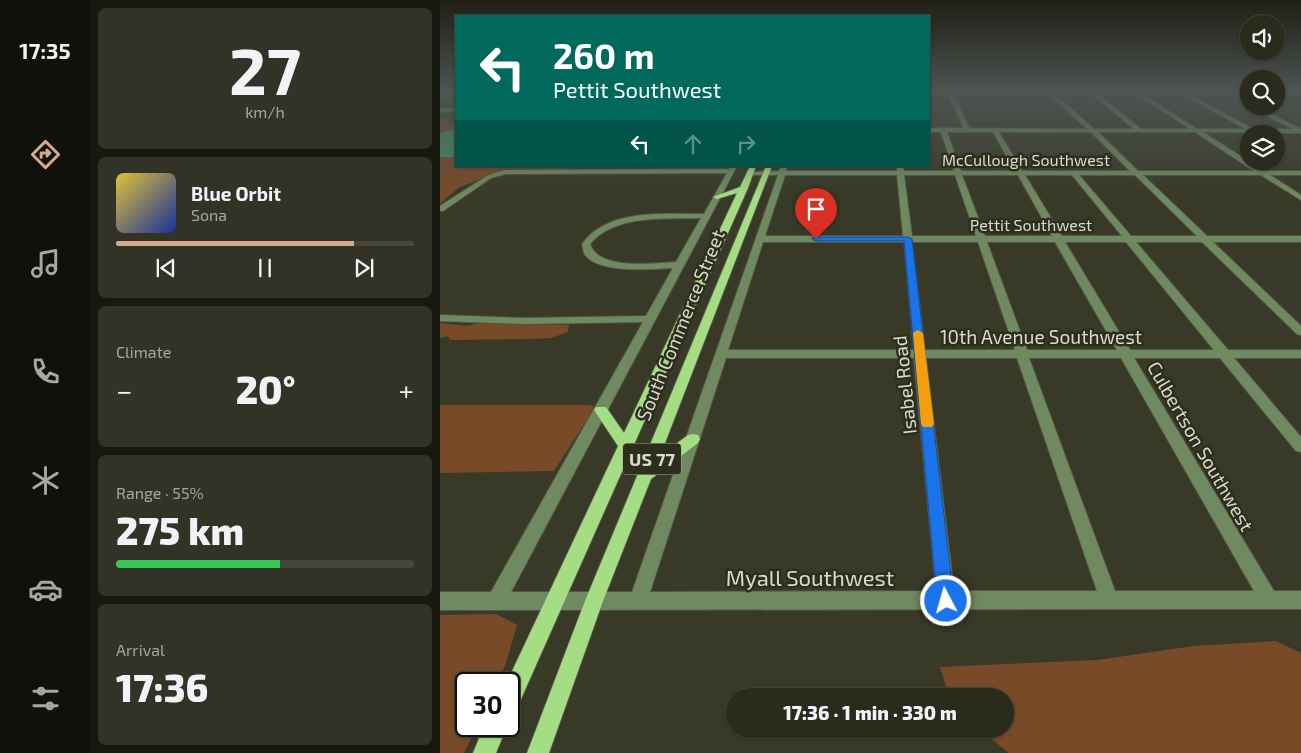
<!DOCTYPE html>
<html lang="en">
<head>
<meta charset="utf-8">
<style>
  :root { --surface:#2a2b1d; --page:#323326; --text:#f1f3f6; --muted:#a5a7a4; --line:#46473b; --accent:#d6ab8b }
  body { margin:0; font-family:"Exo 2",sans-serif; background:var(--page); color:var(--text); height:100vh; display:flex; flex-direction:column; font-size:19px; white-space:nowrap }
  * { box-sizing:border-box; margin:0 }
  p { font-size:16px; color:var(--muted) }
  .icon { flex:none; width:28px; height:28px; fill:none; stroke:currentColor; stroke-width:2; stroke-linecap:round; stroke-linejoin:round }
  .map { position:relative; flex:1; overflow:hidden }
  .sheet { display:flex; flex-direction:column; gap:8px; padding:8px; background:#171810; width:350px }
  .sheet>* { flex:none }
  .banner { position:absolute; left:15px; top:15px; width:475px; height:152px; border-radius:0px; box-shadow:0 1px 4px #0004,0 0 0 1px var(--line); background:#00695c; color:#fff; overflow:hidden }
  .fabs { position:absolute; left:800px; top:15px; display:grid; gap:10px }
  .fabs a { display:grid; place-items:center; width:45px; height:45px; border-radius:50%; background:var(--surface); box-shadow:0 1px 4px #0004,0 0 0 1px var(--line); font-size:25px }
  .speed { position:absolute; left:15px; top:672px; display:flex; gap:10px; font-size:25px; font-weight:700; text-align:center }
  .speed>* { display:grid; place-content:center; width:65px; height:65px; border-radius:50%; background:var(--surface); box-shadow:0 1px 4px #0004,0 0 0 1px var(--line); line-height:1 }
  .speed .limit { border:2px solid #111; border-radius:8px; background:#fff; color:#111 }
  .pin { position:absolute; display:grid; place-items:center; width:42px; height:42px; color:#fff; margin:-51px -21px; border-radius:50% 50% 50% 0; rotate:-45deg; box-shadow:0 0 5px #0007 }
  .pin .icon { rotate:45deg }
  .me { position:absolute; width:55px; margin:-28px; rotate:354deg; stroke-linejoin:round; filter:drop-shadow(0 0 4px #0008) }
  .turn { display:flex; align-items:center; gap:18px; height:105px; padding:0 15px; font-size:22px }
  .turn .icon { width:65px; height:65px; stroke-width:2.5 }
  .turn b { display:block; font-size:35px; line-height:42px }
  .lanes { display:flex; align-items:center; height:48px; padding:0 15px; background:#0003; justify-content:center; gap:25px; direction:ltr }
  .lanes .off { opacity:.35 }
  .big { font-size:38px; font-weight:800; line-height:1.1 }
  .sheet .tile { flex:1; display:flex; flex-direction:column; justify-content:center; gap:8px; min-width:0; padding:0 18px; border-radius:8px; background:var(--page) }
  .sheet .dial { align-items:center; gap:0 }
  .dial b { font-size:65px; line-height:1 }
  .song { display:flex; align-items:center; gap:15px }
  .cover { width:60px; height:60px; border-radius:8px; background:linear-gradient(135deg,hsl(50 70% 55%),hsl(230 70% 35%)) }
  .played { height:5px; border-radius:2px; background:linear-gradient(90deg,var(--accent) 80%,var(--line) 80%) }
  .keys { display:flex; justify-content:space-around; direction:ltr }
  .heat { display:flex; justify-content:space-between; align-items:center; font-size:28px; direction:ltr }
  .charge { height:8px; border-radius:4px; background:linear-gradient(90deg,#34c759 55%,var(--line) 0) }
  .trip { position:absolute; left:286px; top:688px; width:288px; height:50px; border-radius:25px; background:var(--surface); box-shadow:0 1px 4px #0004,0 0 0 1px var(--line); font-weight:800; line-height:50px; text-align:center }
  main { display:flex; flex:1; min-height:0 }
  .menu { display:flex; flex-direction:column; width:90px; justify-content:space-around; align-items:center; background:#11110c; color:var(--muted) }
  .menu .icon { width:35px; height:35px }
  .menu .selected { color:var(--accent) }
  .menu b { font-size:22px; color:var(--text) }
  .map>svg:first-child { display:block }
</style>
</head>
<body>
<main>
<nav class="menu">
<b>17:35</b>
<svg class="icon selected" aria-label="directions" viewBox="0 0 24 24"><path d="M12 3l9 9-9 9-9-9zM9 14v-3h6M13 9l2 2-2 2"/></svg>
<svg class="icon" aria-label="music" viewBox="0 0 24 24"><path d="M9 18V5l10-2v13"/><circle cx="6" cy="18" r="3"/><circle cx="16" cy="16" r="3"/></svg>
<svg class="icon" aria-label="phone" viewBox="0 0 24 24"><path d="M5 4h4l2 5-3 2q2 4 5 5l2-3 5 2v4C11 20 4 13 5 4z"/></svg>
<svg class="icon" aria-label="climate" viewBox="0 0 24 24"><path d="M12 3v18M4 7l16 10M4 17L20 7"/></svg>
<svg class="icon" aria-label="car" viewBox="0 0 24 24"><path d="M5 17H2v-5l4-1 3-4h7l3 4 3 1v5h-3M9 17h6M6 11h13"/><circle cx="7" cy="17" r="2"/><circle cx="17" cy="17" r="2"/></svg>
<svg class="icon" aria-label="filters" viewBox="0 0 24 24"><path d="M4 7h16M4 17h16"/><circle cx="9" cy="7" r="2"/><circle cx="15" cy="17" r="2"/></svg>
</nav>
<section class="sheet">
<div class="tile dial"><b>27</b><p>km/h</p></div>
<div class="tile">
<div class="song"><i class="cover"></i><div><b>Blue Orbit</b><p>Sona</p></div></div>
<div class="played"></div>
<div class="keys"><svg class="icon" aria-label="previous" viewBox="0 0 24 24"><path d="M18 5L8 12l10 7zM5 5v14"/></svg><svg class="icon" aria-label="pause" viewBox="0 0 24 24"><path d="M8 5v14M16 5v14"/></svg><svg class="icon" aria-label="next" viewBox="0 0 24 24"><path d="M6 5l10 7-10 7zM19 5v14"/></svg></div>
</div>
<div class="tile"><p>Climate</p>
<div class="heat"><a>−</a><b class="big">20°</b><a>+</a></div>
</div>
<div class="tile"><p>Range · 55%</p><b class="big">275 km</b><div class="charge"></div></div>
<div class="tile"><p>Arrival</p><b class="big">17:36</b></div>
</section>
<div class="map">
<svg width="861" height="753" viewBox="0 0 861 753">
  <rect width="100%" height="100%" fill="#383927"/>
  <g fill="#784a28">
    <polygon points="11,118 12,120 4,124 16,122 16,166 127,166 125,169 58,170 59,172 18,188 0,204 0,119"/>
    <polygon points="0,323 28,326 39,323 129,325 128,332 111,338 89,339 10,340 8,336 0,338"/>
    <polygon points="0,405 148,405 153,406 154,409 114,471 0,473"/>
    <polygon points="56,614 77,625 66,663 57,684 26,684 26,726 37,726 24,753 0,753 0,615"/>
    <polygon points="836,641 861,653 861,753 569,753 539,729 565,729 565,696 509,696 500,667 657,660 754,646"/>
  </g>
  <polygon fill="#458f6b" points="16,128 16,157 0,157 0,133"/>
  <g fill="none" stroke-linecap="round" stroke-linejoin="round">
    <g stroke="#555645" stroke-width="2">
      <g id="minor">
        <polygon points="14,90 16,90 16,93 0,99 0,96"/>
        <path d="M 605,90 L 613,93 L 809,93 L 809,95 L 750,95 L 813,129 L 853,129 L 809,107 L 808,106 L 815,106 L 861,129 L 861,133 L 763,132 L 824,171 L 861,171 L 861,175 L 830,175 L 861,195 L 861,200 L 821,175 L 703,175 L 767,236 L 861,236 L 861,242 L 773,242 L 861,326 L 861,335 L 857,334 L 762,242 L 696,242 L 788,350 L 861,350 L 861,358 L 794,358 L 861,437 L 861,452 L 856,451 L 780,358 L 694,358 L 834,591 L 861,591 L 861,609 L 0,610 L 0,592 L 51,592 L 203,322 L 84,324 L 0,321 L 0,315 L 84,318 L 206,316 L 233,268 C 211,269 160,274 145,255 C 143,252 143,247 142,244 C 168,208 224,214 264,214 L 287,173 L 65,174 L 51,178 L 3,211 L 0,211 L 0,206 L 47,176 L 64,170 L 289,169 L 291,166 L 297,166 L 71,592 L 192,592 L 338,175 L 310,175 L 307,173 L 308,172 L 339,171 L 341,166 L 347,166 L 346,171 L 457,171 L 457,166 L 463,166 L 464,171 L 514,171 L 501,132 L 489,132 L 489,128 L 523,128 L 509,95 L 489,95 L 489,93 L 607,93 ZM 514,95 L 610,95 L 647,129 L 529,128 ZM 616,95 L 653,95 L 694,129 L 654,129 ZM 659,95 L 698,95 L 750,129 L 701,129 ZM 704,95 L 744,95 L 806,129 L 757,129 ZM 507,132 L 553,132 L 575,171 L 521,171 ZM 559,132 L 651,132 L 690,171 L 582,171 ZM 658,132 L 755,132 L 814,171 L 698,171 ZM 345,175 L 457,175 L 463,236 L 325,236 ZM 464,175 L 515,175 L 536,236 L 472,236 ZM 522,175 L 578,175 L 612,236 L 545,236 ZM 585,175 L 632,175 L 682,236 L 622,236 ZM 639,175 L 695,175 L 757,236 L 691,236 ZM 261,218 L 236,262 C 213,263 159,271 150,244 C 175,214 225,219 261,218 ZM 323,242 L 464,242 L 474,350 L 288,350 ZM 472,242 L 538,242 L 575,350 L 485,350 ZM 547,242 L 615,242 L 677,350 L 587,350 ZM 625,242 L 686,242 L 774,350 L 690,350 ZM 286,358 L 474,358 L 496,591 L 210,592 ZM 486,358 L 577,358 L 657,591 L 514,591 ZM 589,358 L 681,358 L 814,591 L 675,591 Z"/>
        <rect x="836" y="93" width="25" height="2"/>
        <polygon points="0,108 16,108 16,111 0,112"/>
      </g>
    </g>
    <g stroke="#555645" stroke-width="2">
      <g id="major">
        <polygon points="310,166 316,166 308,188 77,708 69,711 69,684 66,684 178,446 154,410 156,407 166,407 184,433 297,193 277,199 273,197 300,187"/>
        <polygon points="326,166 332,166 220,456 248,435 253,434 258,435 260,439 258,443 211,479 163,601 109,753 87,753 145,601"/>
        <polygon points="44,726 67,726 56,753 33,753"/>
      </g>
    </g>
    <use href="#minor" fill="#6f8a60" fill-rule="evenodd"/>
    <use href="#major" fill="#a5dd85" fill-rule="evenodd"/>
  </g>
  <linearGradient id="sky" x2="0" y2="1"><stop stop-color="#1f1f15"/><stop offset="0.46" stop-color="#4d5452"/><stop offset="1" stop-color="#4d5452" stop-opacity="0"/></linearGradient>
  <rect width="861" height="196" fill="url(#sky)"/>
  <polygon fill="#1a73e8" stroke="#114b97" points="373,237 468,237 472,239 514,601 512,607 506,609 500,607 497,601 464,241 376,241 372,239"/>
  <polygon fill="#f59e0b" points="478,330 483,333 494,424 492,427 483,427 481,424 473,333"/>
  <g text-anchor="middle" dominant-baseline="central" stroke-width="5" stroke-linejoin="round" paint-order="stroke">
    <g font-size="16" fill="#dadacf" stroke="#2e2e1d">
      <text x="586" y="159">McCullough Southwest</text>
      <text x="591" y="224">Pettit Southwest</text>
    </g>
    <rect fill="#2e2e1d" stroke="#a6a69a" stroke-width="1" x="183" y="443.5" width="58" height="31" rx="4"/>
    <g font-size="18" font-weight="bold" fill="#dadacf">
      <text x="212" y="459">US 77</text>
    </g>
    <g font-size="19" fill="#dadacf" stroke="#2e2e1d">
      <text transform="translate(240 325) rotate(-68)">South Commerce Street</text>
      <text x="601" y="336">10th Avenue Southwest</text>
      <text transform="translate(464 385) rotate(-96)">Isabel Road</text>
      <text transform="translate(761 446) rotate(60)">Culbertson Southwest</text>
    </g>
    <g font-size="22" fill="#dadacf" stroke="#2e2e1d">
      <text x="370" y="577">Myall Southwest</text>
    </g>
  </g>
</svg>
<div class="fabs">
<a><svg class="icon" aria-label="sound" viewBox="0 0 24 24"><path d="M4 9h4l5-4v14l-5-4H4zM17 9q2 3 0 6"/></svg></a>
<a><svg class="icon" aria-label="search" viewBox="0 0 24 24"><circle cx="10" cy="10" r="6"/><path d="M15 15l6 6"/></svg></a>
<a><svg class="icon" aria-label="layers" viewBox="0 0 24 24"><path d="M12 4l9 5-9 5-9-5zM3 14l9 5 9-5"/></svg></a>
</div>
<div class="speed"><div class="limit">30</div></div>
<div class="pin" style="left:376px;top:239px;background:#d93025"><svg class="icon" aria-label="arrive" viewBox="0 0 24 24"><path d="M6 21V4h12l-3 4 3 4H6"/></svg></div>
<svg class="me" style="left:506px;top:601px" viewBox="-20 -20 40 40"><circle r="17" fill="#1a73e8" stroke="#fff" stroke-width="3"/><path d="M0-11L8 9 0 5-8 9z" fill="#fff"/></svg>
<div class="trip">17:36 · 1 min · 330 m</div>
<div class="banner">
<div class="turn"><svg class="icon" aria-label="left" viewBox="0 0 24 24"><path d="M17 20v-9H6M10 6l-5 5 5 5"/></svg><div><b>260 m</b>Pettit Southwest</div></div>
<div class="lanes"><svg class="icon" aria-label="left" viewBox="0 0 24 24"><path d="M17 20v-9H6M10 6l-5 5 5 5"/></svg><svg class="icon off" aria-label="ahead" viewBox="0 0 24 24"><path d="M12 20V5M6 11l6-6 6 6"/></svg><svg class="icon off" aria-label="right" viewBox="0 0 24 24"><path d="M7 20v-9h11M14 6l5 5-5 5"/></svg></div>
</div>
</div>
</main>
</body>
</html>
